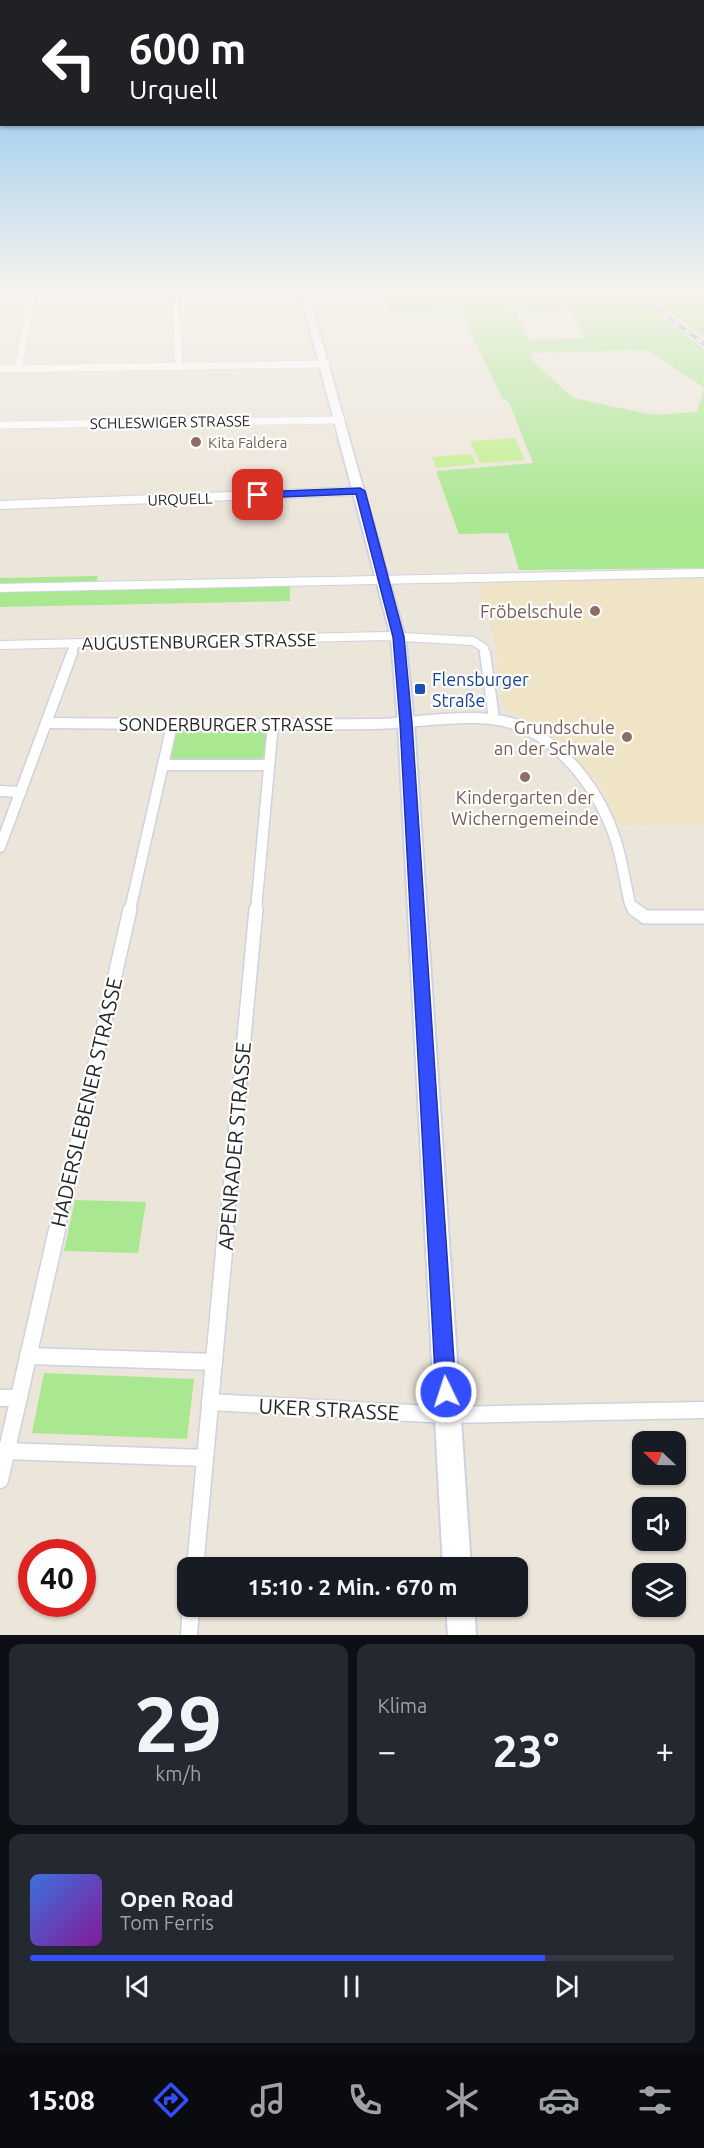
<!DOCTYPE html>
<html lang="de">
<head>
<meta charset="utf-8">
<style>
  :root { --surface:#171b24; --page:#242831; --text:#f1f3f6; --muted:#9ea1a6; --line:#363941; --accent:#334eff }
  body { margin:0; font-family:Ubuntu,sans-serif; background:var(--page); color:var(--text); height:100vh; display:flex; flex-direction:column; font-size:22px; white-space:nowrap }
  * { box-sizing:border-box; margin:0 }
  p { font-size:20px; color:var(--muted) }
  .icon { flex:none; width:33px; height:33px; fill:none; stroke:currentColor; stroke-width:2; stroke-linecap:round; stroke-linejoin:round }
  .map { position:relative; height:1635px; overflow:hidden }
  .drawer { display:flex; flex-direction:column; gap:9px; padding:9px; background:#0d0f14; flex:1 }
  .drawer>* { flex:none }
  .hud { position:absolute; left:0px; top:0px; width:705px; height:126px; box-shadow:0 2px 4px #0004; background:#202124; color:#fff; overflow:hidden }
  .needle { width:39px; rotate:292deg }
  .fabs { position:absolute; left:632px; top:1431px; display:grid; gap:12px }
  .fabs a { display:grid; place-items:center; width:54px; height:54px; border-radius:12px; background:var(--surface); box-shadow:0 2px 4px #0004; font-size:30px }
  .speed { position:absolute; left:18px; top:1539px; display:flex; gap:12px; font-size:30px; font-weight:700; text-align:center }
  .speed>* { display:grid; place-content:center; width:78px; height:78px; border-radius:50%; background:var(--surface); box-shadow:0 2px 4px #0004; line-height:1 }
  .speed .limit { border:9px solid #d22; background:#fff; color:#111 }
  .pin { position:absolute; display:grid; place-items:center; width:51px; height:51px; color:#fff; margin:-26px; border-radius:12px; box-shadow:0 3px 9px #0006 }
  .me { position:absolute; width:66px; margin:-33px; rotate:356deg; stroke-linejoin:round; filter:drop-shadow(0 0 4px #0008) }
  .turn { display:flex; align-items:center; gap:21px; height:126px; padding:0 30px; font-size:27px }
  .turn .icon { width:78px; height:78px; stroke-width:2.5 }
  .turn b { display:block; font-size:42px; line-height:51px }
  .big { font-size:45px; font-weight:600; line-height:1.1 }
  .drawer .widget { flex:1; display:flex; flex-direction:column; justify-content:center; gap:9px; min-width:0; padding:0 21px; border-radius:12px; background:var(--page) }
  .drawer .dial { align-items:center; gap:0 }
  .dial b { font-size:78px; line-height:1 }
  .song { display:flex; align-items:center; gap:18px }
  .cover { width:72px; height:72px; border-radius:9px; background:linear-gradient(135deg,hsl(220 70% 55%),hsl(290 70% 35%)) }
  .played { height:6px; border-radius:3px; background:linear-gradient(90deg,var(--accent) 80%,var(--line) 80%) }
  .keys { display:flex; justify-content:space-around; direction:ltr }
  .heat { display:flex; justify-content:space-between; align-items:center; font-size:33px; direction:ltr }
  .drawer .tiles { flex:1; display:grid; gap:9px; grid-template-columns:1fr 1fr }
  .widget:last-child { grid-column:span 2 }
  .trip { position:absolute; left:177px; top:1557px; width:351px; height:60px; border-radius:12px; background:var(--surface); box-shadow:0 2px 4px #0004; font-weight:600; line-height:60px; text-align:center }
  .tab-bar { display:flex; height:96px; justify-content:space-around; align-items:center; background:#090b0e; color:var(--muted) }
  .tab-bar .icon { width:42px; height:42px }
  .tab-bar .selected { color:var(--accent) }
  .tab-bar b { font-size:27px; color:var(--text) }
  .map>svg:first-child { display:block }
</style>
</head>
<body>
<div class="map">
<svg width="704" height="1635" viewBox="0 0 704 1635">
  <rect width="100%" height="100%" fill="#ece5d9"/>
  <polygon fill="#efe4c6" points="704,577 704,650 700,651 704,662 704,824 618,825 602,789 566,749 534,725 503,708 494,638 478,583"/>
  <g fill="#aae791" fill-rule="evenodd">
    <path d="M 381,288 L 624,288 L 704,349 L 704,568 L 519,570 L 508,533 L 459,534 L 436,471 L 533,463 L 509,402 L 502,398 L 461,311 L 390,314 ZM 570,309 L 586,338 L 529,340 L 516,312 ZM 648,350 L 704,388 L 697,412 L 654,415 L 573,398 L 534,362 L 530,353 Z"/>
    <polygon points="638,288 704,288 704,337"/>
    <polygon points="98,576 96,583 0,585 0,578"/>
    <polygon points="290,586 290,601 0,607 0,592"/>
    <polygon points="184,728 263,728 267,733 265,754 260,761 175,761 170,758 175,734"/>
    <polygon points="75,1200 146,1202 138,1253 64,1251"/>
    <polygon points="44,1373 194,1379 187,1439 32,1433"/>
  </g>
  <g fill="#c0f08b">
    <polygon points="515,438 525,460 480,463 470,441"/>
    <polygon points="471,454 476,464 436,468 432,457"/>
  </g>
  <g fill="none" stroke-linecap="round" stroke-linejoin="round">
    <polygon fill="#63c8f7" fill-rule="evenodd" points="690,288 704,288 704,296"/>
    <g stroke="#ced1e3" stroke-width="8">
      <g id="street-far4">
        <polyline points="175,288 179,366"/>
        <polyline points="0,369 326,364"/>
        <polyline points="18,369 33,288"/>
        <polyline points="0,425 341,420"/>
      </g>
    </g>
    <g stroke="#ced1e3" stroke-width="10">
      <g id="street-far3">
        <polyline points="0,505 360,491"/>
        <polyline points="0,588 704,573"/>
        <polyline points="0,645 386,636 473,641 484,648 485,654"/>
        <polyline points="71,654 75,644"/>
      </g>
    </g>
    <g stroke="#ced1e3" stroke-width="13">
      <g id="street-far2">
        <polyline points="485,653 494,719"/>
        <path d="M 46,723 C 155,724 264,725 372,724 C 420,724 486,707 529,730 C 570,752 601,795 615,838 C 622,859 625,882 630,904 L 635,910"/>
        <polyline points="163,765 269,765"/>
        <polyline points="0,791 21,792"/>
        <polyline points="0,847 72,653"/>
        <polyline points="130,910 172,725"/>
        <polyline points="256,910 273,724"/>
      </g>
    </g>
    <g stroke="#ced1e3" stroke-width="16">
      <g id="street-far1">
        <polyline points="634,909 645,917 704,917"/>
        <polyline points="57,1232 130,909"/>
        <polyline points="226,1232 256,909"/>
      </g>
    </g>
    <g stroke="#ced1e3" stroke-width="19">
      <g id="street">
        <polyline points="28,1356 214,1362"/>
        <polyline points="0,1398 19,1398"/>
        <polyline points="210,1402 448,1415 704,1410"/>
        <polyline points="6,1451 205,1458"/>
        <polyline points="0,1480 57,1230"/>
        <polyline points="195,1568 226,1230"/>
        <polyline points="189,1635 191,1606"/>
      </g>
    </g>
    <g stroke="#ced1e3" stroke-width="4">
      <g id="secondary">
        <polygon points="299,288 307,288 405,637 414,723 471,1568 443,1568 398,723 391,637"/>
        <polygon points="446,1606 474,1606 476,1635 448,1635"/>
      </g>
    </g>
    <use href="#street-far4" stroke="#fff" stroke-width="7"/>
    <use href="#street-far3" stroke="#fff" stroke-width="8"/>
    <use href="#street-far2" stroke="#fff" stroke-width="10"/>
    <use href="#street-far1" stroke="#fff" stroke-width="13"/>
    <use href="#street" stroke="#fff" stroke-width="16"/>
    <use href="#secondary" fill="#fff" fill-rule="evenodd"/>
    <g stroke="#9b9eb4" stroke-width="4">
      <polyline id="rail" points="629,288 704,344"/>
    </g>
    <use href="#rail" stroke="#fff" stroke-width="2" stroke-dasharray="7" stroke-linecap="butt"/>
  </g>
  <linearGradient id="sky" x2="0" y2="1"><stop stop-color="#73bcee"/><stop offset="0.56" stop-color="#f6f3ee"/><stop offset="1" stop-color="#f6f3ee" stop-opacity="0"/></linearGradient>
  <rect width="704" height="517" fill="url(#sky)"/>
  <polygon fill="#334eff" stroke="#2133a6" stroke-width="1.5" points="360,488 365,491 404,637 412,723 456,1392 453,1399 446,1402 439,1399 436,1392 400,723 393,637 356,494 258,498 253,495 258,492"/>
  <g fill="#8d6e63" stroke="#fff" stroke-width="2">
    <circle cx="196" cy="442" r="6"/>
    <circle cx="595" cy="611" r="6"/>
    <circle cx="627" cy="737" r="6"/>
    <circle cx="525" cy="777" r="6"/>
  </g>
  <rect fill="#1a4fb4" stroke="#fff" stroke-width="2" x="414" y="683" width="12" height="12" rx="3"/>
  <g text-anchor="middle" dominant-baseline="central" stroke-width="4.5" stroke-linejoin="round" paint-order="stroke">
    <g font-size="15" fill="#282828" stroke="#fff">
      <text transform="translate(170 422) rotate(-1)">SCHLESWIGER STRASSE</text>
      <text transform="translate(180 499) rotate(-2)">URQUELL</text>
    </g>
    <g font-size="15" fill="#785e54" stroke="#fff" text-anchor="start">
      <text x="208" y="442">Kita Faldera</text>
    </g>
    <g font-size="18" fill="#785e54" stroke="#fff" text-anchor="end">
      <text x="583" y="611">Fröbelschule</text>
      <text x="615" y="727">Grundschule<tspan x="615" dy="21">an der Schwale</tspan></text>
      <text x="525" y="797" text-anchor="middle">Kindergarten der<tspan x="525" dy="21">Wicherngemeinde</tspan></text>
    </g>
    <g font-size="18" fill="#282828" stroke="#fff">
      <text transform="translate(199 641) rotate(-1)">AUGUSTENBURGER STRASSE</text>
      <text x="226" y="724">SONDERBURGER STRASSE</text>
    </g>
    <g font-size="18" fill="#164399" stroke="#fff" text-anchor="start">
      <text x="432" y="679">Flensburger<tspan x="432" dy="21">Straße</tspan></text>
    </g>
    <g font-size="21" fill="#282828" stroke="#fff">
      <text transform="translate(86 1102) rotate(-77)">HADERSLEBENER STRASSE</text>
      <text transform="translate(234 1146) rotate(-85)">APENRADER STRASSE</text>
      <text transform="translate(329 1409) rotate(3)">UKER STRASSE</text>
    </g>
  </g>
</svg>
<div class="fabs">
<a><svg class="needle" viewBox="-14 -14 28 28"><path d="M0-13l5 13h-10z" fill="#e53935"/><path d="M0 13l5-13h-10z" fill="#9ea1a6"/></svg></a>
<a><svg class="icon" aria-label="sound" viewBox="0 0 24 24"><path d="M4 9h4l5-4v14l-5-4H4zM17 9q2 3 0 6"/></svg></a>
<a><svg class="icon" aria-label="layers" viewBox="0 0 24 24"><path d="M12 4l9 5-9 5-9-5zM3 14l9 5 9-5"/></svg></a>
</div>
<div class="speed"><div class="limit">40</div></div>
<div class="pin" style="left:258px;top:495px;background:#d93025"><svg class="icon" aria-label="arrive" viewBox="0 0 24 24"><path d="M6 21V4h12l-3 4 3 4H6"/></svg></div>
<svg class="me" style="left:446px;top:1392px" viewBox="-20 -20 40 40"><circle r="17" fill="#334eff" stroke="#fff" stroke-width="3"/><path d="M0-11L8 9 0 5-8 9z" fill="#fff"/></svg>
<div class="trip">15:10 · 2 Min. · 670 m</div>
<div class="hud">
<div class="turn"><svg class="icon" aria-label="left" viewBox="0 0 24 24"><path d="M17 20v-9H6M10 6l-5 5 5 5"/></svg><div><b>600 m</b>Urquell</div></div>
</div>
</div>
<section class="drawer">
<div class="tiles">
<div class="widget dial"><b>29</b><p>km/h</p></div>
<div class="widget"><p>Klima</p>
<div class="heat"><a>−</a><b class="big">23°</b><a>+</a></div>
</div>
<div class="widget">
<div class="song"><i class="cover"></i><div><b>Open Road</b><p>Tom Ferris</p></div></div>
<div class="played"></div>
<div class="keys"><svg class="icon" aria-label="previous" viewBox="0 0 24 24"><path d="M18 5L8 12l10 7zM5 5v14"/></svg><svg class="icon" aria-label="pause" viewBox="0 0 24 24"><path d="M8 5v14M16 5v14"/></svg><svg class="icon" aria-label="next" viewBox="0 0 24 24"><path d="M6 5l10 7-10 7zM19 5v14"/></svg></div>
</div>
</div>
</section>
<nav class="tab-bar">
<b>15:08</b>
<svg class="icon selected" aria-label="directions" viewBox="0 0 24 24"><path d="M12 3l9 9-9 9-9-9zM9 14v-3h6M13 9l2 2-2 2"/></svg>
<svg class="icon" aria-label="music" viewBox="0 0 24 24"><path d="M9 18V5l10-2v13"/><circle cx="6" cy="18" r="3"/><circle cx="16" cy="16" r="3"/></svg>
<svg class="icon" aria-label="phone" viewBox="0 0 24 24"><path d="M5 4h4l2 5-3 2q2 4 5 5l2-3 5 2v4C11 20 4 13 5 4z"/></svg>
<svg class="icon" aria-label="climate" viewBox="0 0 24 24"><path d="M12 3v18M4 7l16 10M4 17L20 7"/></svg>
<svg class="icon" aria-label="car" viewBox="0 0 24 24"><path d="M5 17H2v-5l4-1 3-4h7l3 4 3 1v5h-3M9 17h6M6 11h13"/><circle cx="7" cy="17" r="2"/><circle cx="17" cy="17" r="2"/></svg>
<svg class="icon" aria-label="filters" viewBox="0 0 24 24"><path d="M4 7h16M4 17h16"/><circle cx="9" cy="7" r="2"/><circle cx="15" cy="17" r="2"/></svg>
</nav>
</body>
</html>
